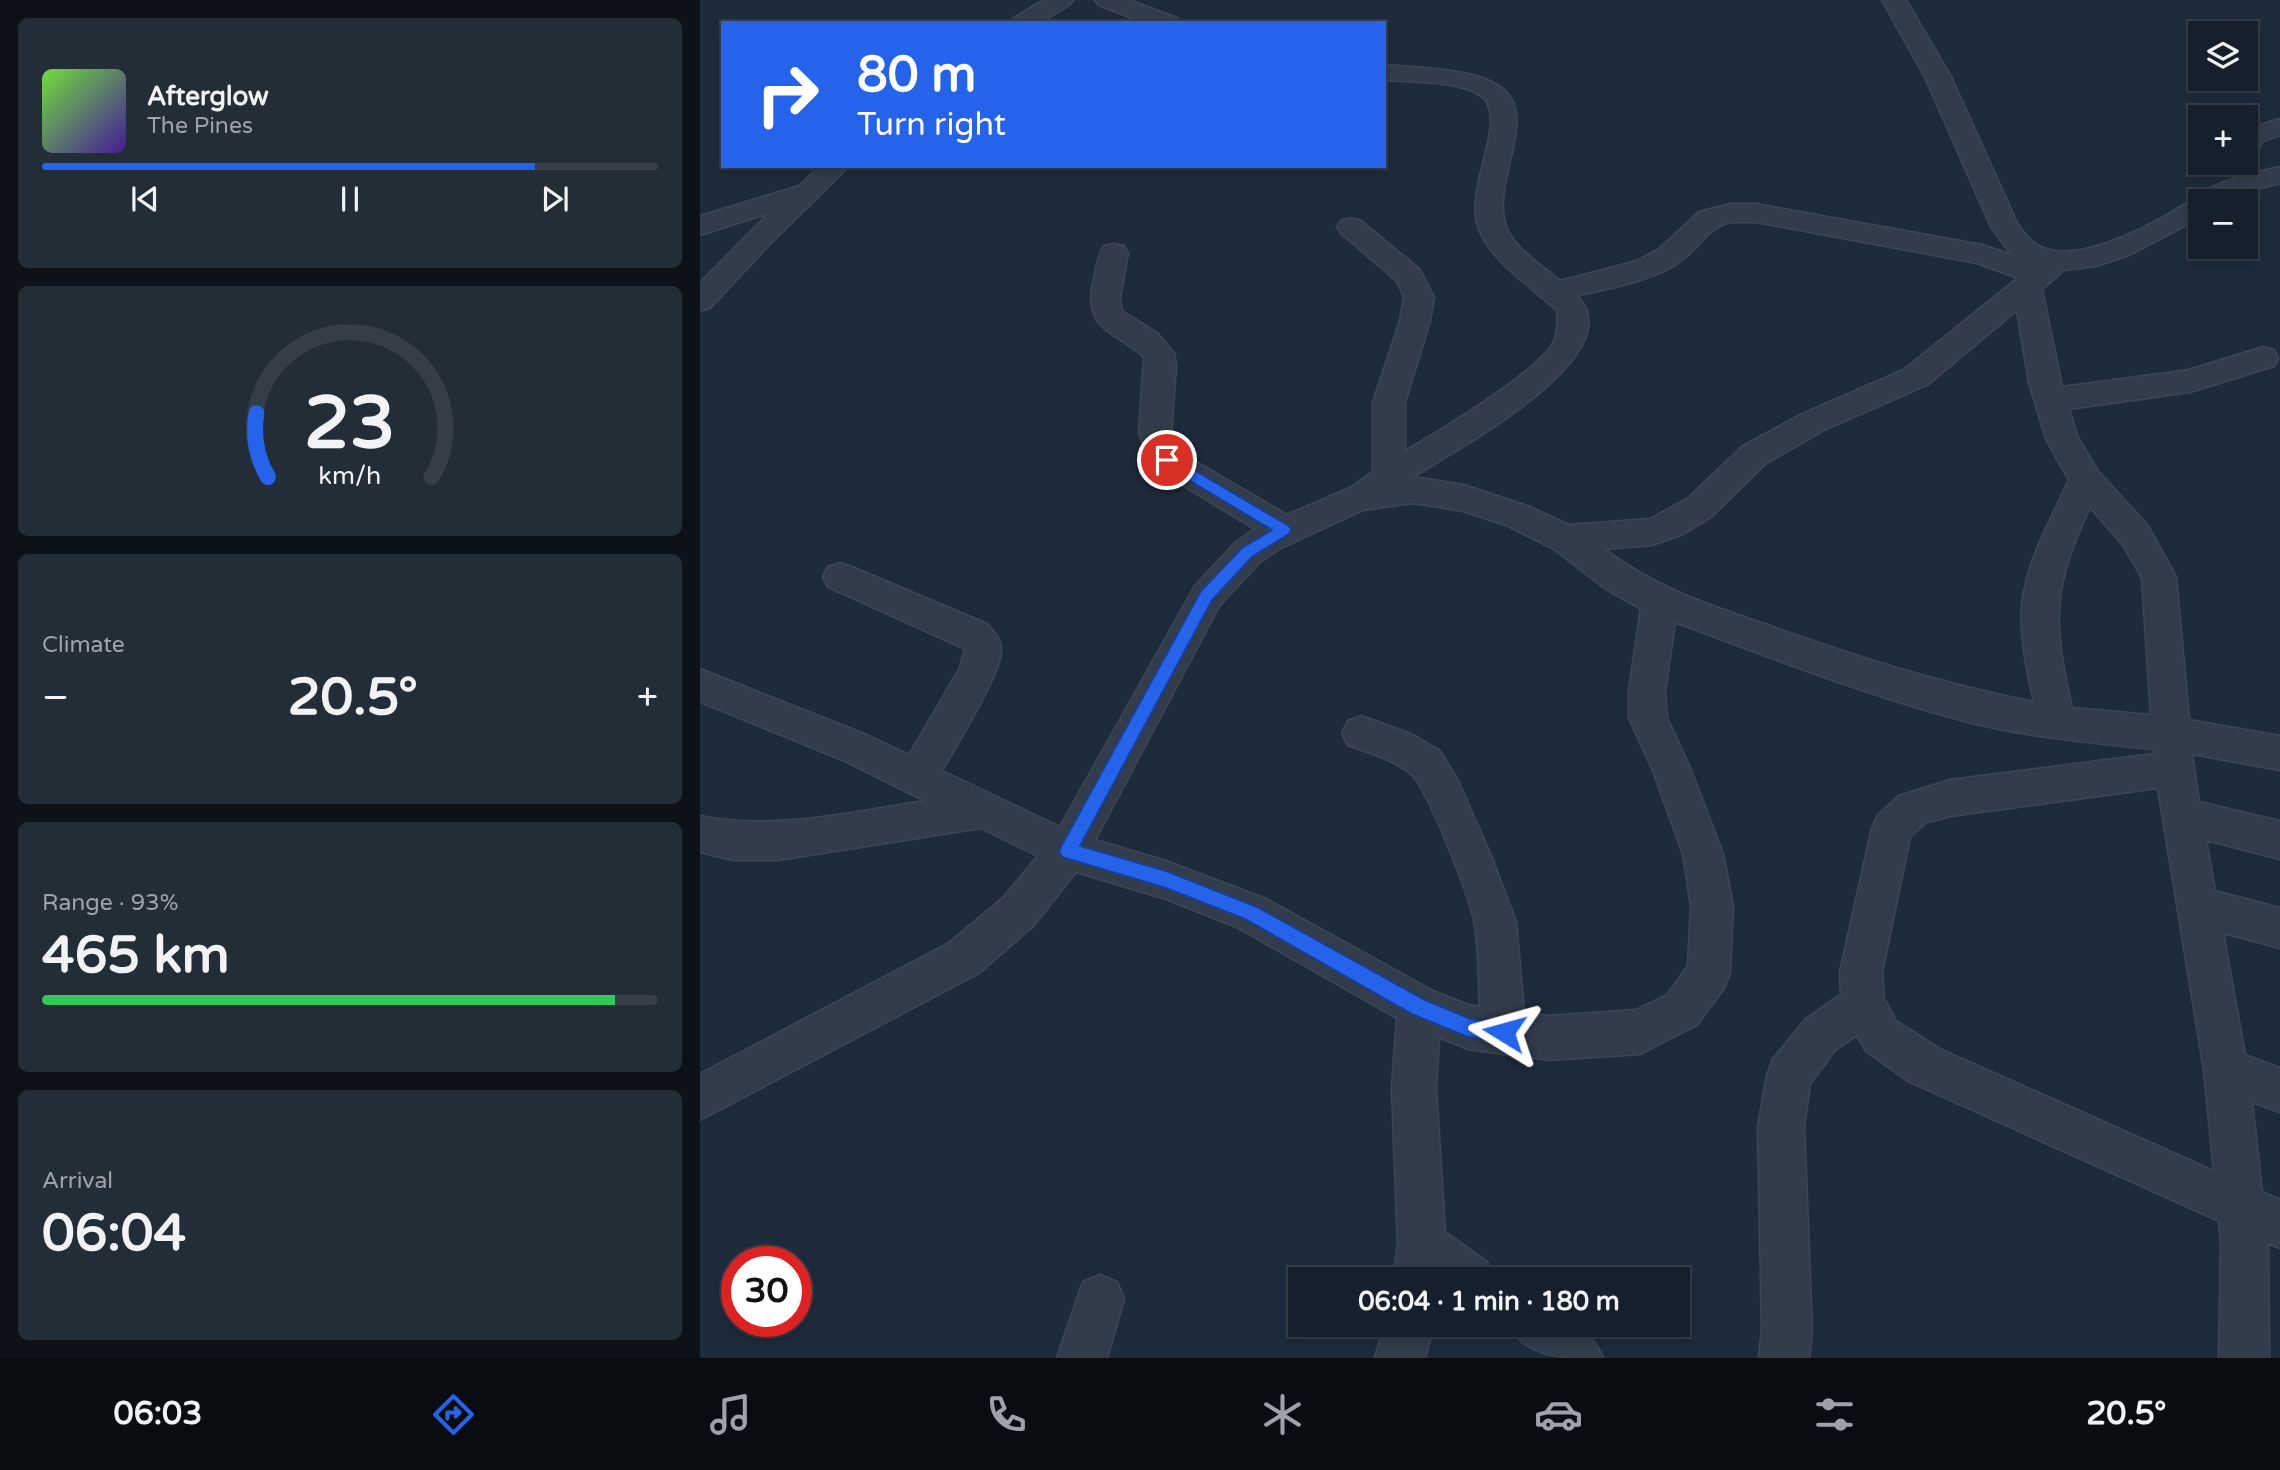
<!DOCTYPE html>
<html lang="en">
<head>
<meta charset="utf-8">
<style>
  :root { --surface:#16202c; --page:#232d38; --text:#f1f3f6; --muted:#9ea3a9; --line:#353e48; --accent:#2563eb }
  body { margin:0; font-family:"Varela Round",sans-serif; background:var(--page); color:var(--text); height:100vh; display:flex; flex-direction:column; font-size:26px; white-space:nowrap }
  * { box-sizing:border-box; margin:0 }
  p { font-size:23px; color:var(--muted) }
  .icon { flex:none; width:38px; height:38px; fill:none; stroke:currentColor; stroke-width:2; stroke-linecap:round; stroke-linejoin:round }
  .map { position:relative; flex:1; overflow:hidden }
  .panel { display:flex; flex-direction:column; gap:18px; padding:18px; background:#0c1218; width:700px }
  .panel>* { flex:none }
  .guide { position:absolute; left:21px; top:21px; width:665px; height:147px; border-radius:0px; box-shadow:0 4px 10px #0003,0 0 0 2px var(--line); background:#2563eb; color:#fff; overflow:hidden }
  .buttons { position:absolute; left:1488px; top:21px; display:grid; gap:14px }
  .buttons a { display:grid; place-items:center; width:70px; height:70px; border-radius:0px; background:var(--surface); box-shadow:0 4px 10px #0003,0 0 0 2px var(--line); font-size:35px }
  .speed { position:absolute; left:21px; top:1246px; display:flex; gap:14px; font-size:35px; font-weight:700; text-align:center }
  .speed>* { display:grid; place-content:center; width:91px; height:91px; border-radius:50%; background:var(--surface); box-shadow:0 4px 10px #0003,0 0 0 2px var(--line); line-height:1 }
  .speed .limit { border:10px solid #d22; background:#fff; color:#111 }
  .pin { position:absolute; display:grid; place-items:center; width:60px; height:60px; color:#fff; margin:-30px; border:4px solid #fff; border-radius:50%; box-shadow:0 2px 7px #0007 }
  .me { position:absolute; width:77px; margin:-38px; rotate:278deg; stroke-linejoin:round; filter:drop-shadow(0 0 5px #0008) }
  .turn { display:flex; align-items:center; gap:24px; height:147px; padding:0 21px; font-size:32px }
  .turn .icon { width:91px; height:91px; stroke-width:2.5 }
  .turn b { display:block; font-size:49px; line-height:60px }
  .big { font-size:52px; font-weight:700; line-height:1.1 }
  .panel .card { flex:1; display:flex; flex-direction:column; justify-content:center; gap:10px; min-width:0; padding:0 24px; border-radius:10px; background:var(--page) }
  .panel .dial { align-items:center; gap:0 }
  .dial svg { height:182px; overflow:visible; fill:none; stroke:var(--line); stroke-width:7; stroke-linecap:round; text-anchor:middle }
  .dial text { fill:var(--text); stroke:none }
  .song { display:flex; align-items:center; gap:21px }
  .cover { width:84px; height:84px; border-radius:10px; background:linear-gradient(135deg,hsl(100 70% 55%),hsl(260 70% 35%)) }
  .played { height:7px; border-radius:4px; background:linear-gradient(90deg,var(--accent) 80%,var(--line) 80%) }
  .keys { display:flex; justify-content:space-around; direction:ltr }
  .heat { display:flex; justify-content:space-between; align-items:center; font-size:38px; direction:ltr }
  .charge { height:10px; border-radius:5px; background:linear-gradient(90deg,#34c759 93%,var(--line) 0) }
  .trip { position:absolute; left:588px; top:1267px; width:402px; height:70px; border-radius:0px; background:var(--surface); box-shadow:0 4px 10px #0003,0 0 0 2px var(--line); font-weight:700; line-height:70px; text-align:center }
  .tab-bar { display:flex; height:112px; justify-content:space-around; align-items:center; background:#090d12; color:var(--muted) }
  .tab-bar .icon { width:49px; height:49px }
  .tab-bar .active { color:var(--accent) }
  .tab-bar b { font-size:32px; color:var(--text) }
  main { display:flex; flex:1; min-height:0 }
  .map>svg:first-child { display:block }
</style>
</head>
<body>
<main>
<section class="panel">
<div class="card">
<div class="song"><i class="cover"></i><div><b>Afterglow</b><p>The Pines</p></div></div>
<div class="played"></div>
<div class="keys"><svg class="icon" aria-label="previous" viewBox="0 0 24 24"><path d="M18 5L8 12l10 7zM5 5v14"/></svg><svg class="icon" aria-label="pause" viewBox="0 0 24 24"><path d="M8 5v14M16 5v14"/></svg><svg class="icon" aria-label="next" viewBox="0 0 24 24"><path d="M6 5l10 7-10 7zM19 5v14"/></svg></div>
</div>
<div class="card dial"><svg viewBox="0 0 100 80">
<path d="M14 69A42 42 0 1 1 86 69"/>
<path d="M14 69A42 42 0 0 1 9 41" stroke="#2563eb"/>
<text x="50" y="56" font-size="32" font-weight="700">23</text>
<text x="50" y="72" font-size="11">km/h</text>
</svg></div>
<div class="card"><p>Climate</p>
<div class="heat"><a>−</a><b class="big">20.5°</b><a>+</a></div>
</div>
<div class="card"><p>Range · 93%</p><b class="big">465 km</b><div class="charge"></div></div>
<div class="card"><p>Arrival</p><b class="big">06:04</b></div>
</section>
<div class="map">
<svg width="1580" height="1358" viewBox="0 0 1580 1358">
  <rect width="100%" height="100%" fill="#1e2b3b"/>
  <g fill="none" stroke-linecap="round" stroke-linejoin="round">
    <g stroke="#3c4654" stroke-width="3">
      <g id="minor">
        <polygon points="344,0 373,0 369,5 340,23 311,23 314,18"/>
        <polygon points="395,0 429,0 477,18 480,23 445,23 399,5"/>
        <path d="M 1182,0 L 1206,0 L 1251,77 L 1318,225 C 1324,233 1331,243 1341,247 C 1384,266 1465,218 1499,195 C 1523,179 1553,173 1580,167 L 1580,183 L 1557,189 L 1531,201 L 1500,201 L 1500,218 L 1429,255 L 1396,266 L 1364,270 L 1342,289 L 1362,387 L 1489,370 L 1563,347 L 1574,350 L 1578,358 L 1574,366 L 1490,392 L 1369,409 L 1378,438 L 1398,471 L 1448,526 L 1476,577 L 1489,720 L 1580,736 L 1580,770 L 1492,754 L 1499,802 L 1580,821 L 1580,859 L 1506,840 L 1515,891 L 1580,908 L 1580,948 L 1523,933 L 1545,1055 L 1580,1068 L 1580,1112 L 1552,1102 L 1562,1192 L 1580,1200 L 1580,1248 L 1568,1243 L 1569,1358 L 1519,1358 L 1521,1247 L 1519,1221 L 1208,1081 L 1166,1051 L 1157,1035 L 1135,1050 L 1110,1084 L 1104,1126 L 1112,1330 L 1109,1358 L 1059,1358 L 1062,1330 L 1058,1126 L 1067,1075 L 1073,1059 L 1105,1020 L 1141,994 L 1140,972 L 1172,828 L 1178,815 L 1199,796 L 1250,780 L 1454,754 L 1453,749 C 1391,743 1329,737 1268,722 C 1168,696 1072,658 975,622 L 965,691 L 967,718 L 990,768 L 1023,854 L 1033,906 L 1030,973 L 1024,988 L 997,1025 L 940,1054 L 849,1060 L 768,1049 L 739,1037 L 736,1088 L 745,1232 L 787,1262 L 794,1279 L 693,1279 L 698,1244 L 692,1088 L 697,1018 L 537,927 L 466,899 L 376,872 L 333,926 L 279,973 L 0,1120 L 0,1074 L 249,943 L 303,898 L 338,856 L 281,828 L 78,860 L 33,860 L 0,852 L 0,816 C 75,831 150,812 225,801 L 143,760 L 0,702 L 0,669 L 169,736 L 209,755 L 260,668 L 265,649 L 128,587 L 123,577 L 128,567 L 140,563 L 152,567 L 287,624 C 293,631 300,637 301,647 C 304,671 255,746 242,771 L 360,827 L 495,586 L 536,542 L 555,529 L 456,469 L 439,434 L 444,357 C 416,331 383,331 393,283 C 396,271 397,257 404,246 L 414,244 L 424,246 L 428,253 L 420,298 L 422,311 L 457,333 L 474,353 L 476,366 L 471,434 L 479,452 L 587,515 L 652,487 L 673,471 L 673,402 L 700,321 L 704,297 L 697,281 L 641,233 L 637,227 L 641,221 L 651,218 L 661,221 L 719,269 L 734,297 L 730,321 L 705,402 L 705,451 C 736,433 838,372 853,343 C 858,333 858,321 857,311 C 832,286 792,263 779,229 C 764,190 803,132 787,102 C 784,96 776,93 770,90 C 743,81 712,82 684,80 L 684,65 C 716,68 799,67 813,102 C 821,122 813,146 809,165 C 804,186 799,209 807,229 C 815,249 844,267 860,281 L 937,261 L 959,249 L 999,212 L 1030,204 L 1056,204 L 1282,245 L 1312,255 L 1291,227 L 1225,77 ZM 1030,222 L 1056,222 L 1277,263 L 1318,278 L 1205,369 L 1102,414 L 1043,446 L 987,499 L 950,519 L 869,525 L 830,507 L 764,485 L 713,477 C 750,453 936,355 877,296 C 910,288 946,282 975,265 C 996,253 1006,228 1030,222 ZM 1317,310 L 1329,382 L 1346,439 L 1369,480 C 1351,520 1326,561 1322,606 C 1320,638 1327,671 1334,702 C 1243,684 1160,658 1073,627 C 1012,606 957,589 904,549 L 952,545 L 983,534 L 1011,517 L 1065,464 L 1124,430 L 1227,385 ZM 713,503 L 763,511 L 806,525 L 854,549 L 906,589 L 941,609 L 929,691 L 929,718 L 952,768 L 983,854 L 991,906 L 988,966 L 967,995 L 936,1010 L 849,1016 L 824,1013 L 816,922 L 792,858 L 758,781 L 740,751 L 711,734 L 661,716 L 648,721 L 642,733 L 648,745 C 669,753 693,759 711,774 C 728,788 769,896 774,921 C 780,948 778,979 780,1007 L 768,1005 L 733,991 L 566,899 L 466,861 L 395,840 L 519,606 L 560,562 L 579,549 L 663,510 ZM 1390,507 L 1424,546 L 1442,578 L 1451,715 L 1372,708 C 1352,620 1352,589 1390,507 ZM 1458,788 L 1504,1070 L 1514,1171 L 1240,1049 L 1196,1021 L 1184,999 L 1182,972 L 1210,837 L 1225,823 L 1250,816 Z"/>
        <polygon points="1580,119 1580,135 1563,141 1554,155 1545,157 1545,130"/>
        <polygon points="120,166 149,166 67,247 10,308 0,311 0,283 69,213 0,235 0,216 99,186"/>
        <polygon points="400,1275 417,1282 424,1299 407,1358 357,1358 383,1282"/>
        <polygon points="684,1325 734,1325 725,1358 675,1358"/>
        <path d="M 808,1325 C 849,1323 885,1314 903,1358 C 861,1358 827,1358 808,1325 Z"/>
      </g>
    </g>
    <use href="#minor" fill="#323c4b" fill-rule="evenodd"/>
  </g>
  <polygon fill="#2563eb" stroke="#184099" stroke-width="2" points="467,454 589,526 591,530 589,534 553,556 512,600 380,846 466,871 557,907 725,1000 768,1018 811,1026 814,1032 811,1039 804,1042 768,1037 712,1014 545,919 466,888 362,857 359,851 362,845 501,591 542,548 572,530 462,464 462,456"/>
</svg>
<div class="buttons">
<a><svg class="icon" aria-label="layers" viewBox="0 0 24 24"><path d="M12 4l9 5-9 5-9-5zM3 14l9 5 9-5"/></svg></a>
<a>+</a>
<a>−</a>
</div>
<div class="speed"><div class="limit">30</div></div>
<div class="pin" style="left:467px;top:460px;background:#d93025"><svg class="icon" aria-label="arrive" viewBox="0 0 24 24"><path d="M6 21V4h12l-3 4 3 4H6"/></svg></div>
<svg class="me" style="left:804px;top:1032px" viewBox="-20 -20 40 40"><path d="M0-17L14 15 0 8-14 15z" fill="#2563eb" stroke="#fff" stroke-width="4"/></svg>
<div class="trip">06:04 · 1 min · 180 m</div>
<div class="guide">
<div class="turn"><svg class="icon" aria-label="right" viewBox="0 0 24 24"><path d="M7 20v-9h11M14 6l5 5-5 5"/></svg><div><b>80 m</b>Turn right</div></div>
</div>
</div>
</main>
<nav class="tab-bar">
<b>06:03</b>
<svg class="icon active" aria-label="directions" viewBox="0 0 24 24"><path d="M12 3l9 9-9 9-9-9zM9 14v-3h6M13 9l2 2-2 2"/></svg>
<svg class="icon" aria-label="music" viewBox="0 0 24 24"><path d="M9 18V5l10-2v13"/><circle cx="6" cy="18" r="3"/><circle cx="16" cy="16" r="3"/></svg>
<svg class="icon" aria-label="phone" viewBox="0 0 24 24"><path d="M5 4h4l2 5-3 2q2 4 5 5l2-3 5 2v4C11 20 4 13 5 4z"/></svg>
<svg class="icon" aria-label="climate" viewBox="0 0 24 24"><path d="M12 3v18M4 7l16 10M4 17L20 7"/></svg>
<svg class="icon" aria-label="car" viewBox="0 0 24 24"><path d="M5 17H2v-5l4-1 3-4h7l3 4 3 1v5h-3M9 17h6M6 11h13"/><circle cx="7" cy="17" r="2"/><circle cx="17" cy="17" r="2"/></svg>
<svg class="icon" aria-label="filters" viewBox="0 0 24 24"><path d="M4 7h16M4 17h16"/><circle cx="9" cy="7" r="2"/><circle cx="15" cy="17" r="2"/></svg>
<b>20.5°</b>
</nav>
</body>
</html>
